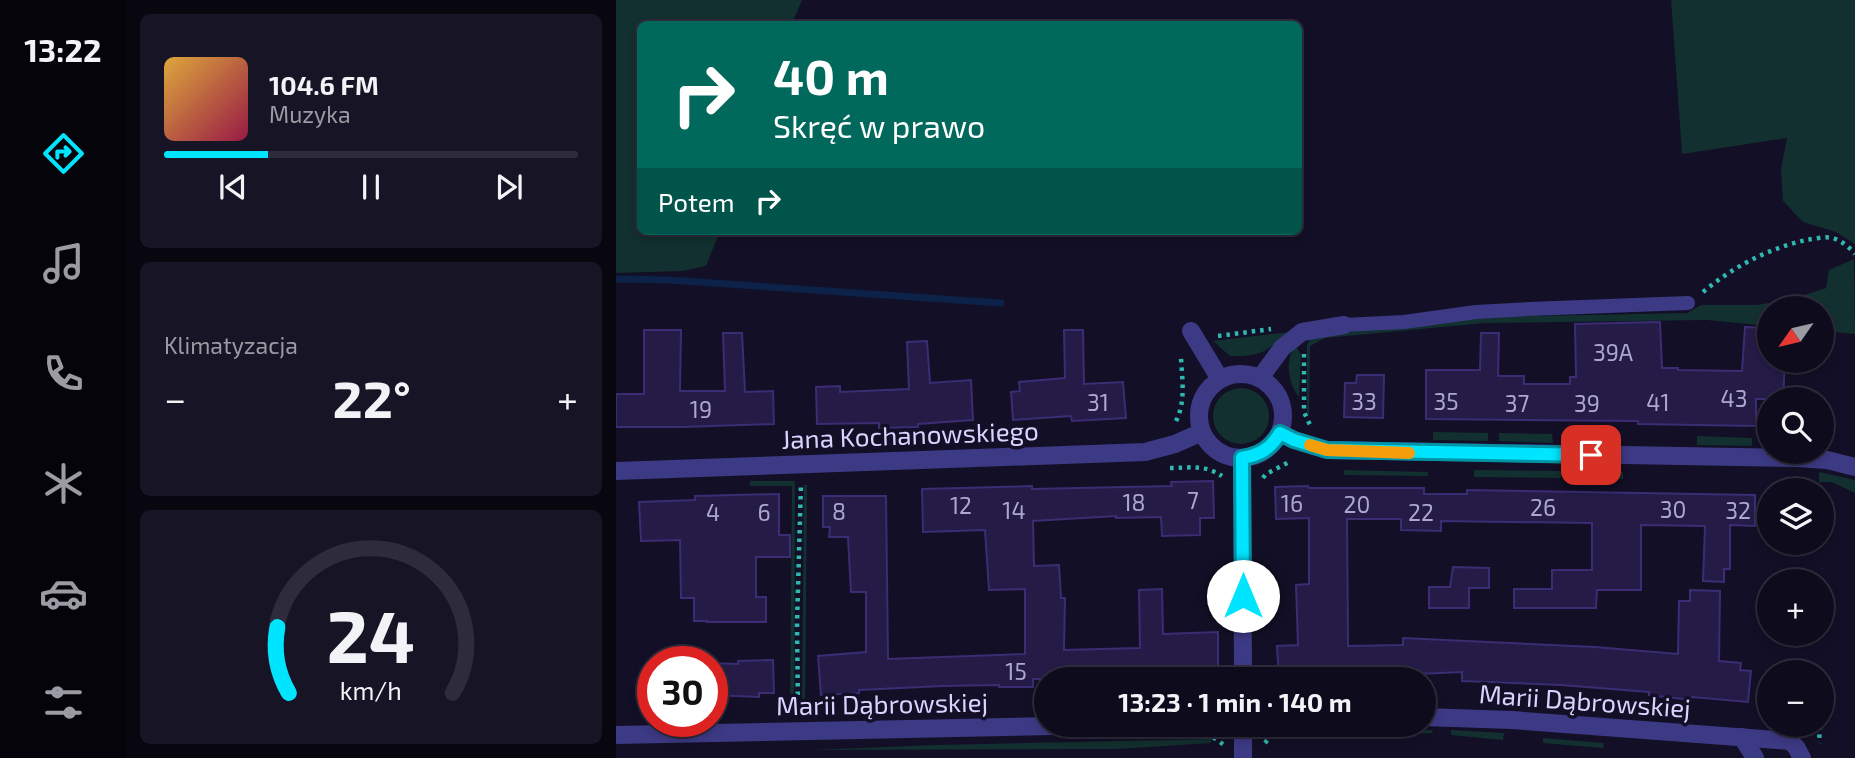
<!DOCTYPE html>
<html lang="pl">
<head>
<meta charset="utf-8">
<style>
  :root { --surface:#0e0b1c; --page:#171425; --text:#f1f3f6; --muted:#9b9ba3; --line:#2e2b3b; --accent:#00e5ff }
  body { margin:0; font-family:"Exo 2",sans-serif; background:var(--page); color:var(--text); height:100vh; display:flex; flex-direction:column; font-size:26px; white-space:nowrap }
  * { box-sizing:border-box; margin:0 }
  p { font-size:23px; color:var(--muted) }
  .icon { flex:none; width:38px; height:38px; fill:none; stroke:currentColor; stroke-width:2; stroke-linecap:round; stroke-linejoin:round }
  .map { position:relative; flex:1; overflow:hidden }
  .sheet { display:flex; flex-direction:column; gap:14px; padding:14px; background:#08060f; width:490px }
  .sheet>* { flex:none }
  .banner { position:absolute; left:21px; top:21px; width:665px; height:214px; border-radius:10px; box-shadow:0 4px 10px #0003,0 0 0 2px var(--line); background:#00695c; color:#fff; overflow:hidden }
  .needle { width:46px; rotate:236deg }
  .controls { position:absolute; left:1141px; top:296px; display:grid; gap:14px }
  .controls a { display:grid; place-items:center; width:77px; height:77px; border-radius:50%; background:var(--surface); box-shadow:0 4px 10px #0003,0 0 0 2px var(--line); font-size:35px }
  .speed { position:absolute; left:21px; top:646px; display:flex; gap:14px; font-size:35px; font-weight:700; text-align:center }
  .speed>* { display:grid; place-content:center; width:91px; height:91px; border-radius:50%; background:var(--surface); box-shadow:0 4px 10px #0003,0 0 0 2px var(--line); line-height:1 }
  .speed .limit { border:10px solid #d22; background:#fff; color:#111 }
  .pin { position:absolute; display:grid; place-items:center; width:60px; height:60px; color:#fff; margin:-30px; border-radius:14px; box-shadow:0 4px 10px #0006 }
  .me { position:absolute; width:77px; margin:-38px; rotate:0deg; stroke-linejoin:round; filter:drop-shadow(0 0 5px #0008) }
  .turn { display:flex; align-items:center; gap:24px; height:147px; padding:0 21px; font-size:32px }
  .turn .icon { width:91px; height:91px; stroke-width:2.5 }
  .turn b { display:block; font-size:49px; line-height:60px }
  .then { display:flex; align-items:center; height:66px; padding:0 21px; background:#0003; gap:14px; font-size:26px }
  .big { font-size:52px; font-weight:700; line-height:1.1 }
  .sheet .card { flex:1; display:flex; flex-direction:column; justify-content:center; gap:10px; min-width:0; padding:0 24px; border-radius:10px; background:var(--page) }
  .sheet .dial { align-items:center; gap:0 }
  .dial svg { height:182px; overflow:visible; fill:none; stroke:var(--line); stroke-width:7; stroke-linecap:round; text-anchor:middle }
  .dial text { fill:var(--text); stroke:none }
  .song { display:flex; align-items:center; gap:21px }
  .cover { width:84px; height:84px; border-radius:10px; background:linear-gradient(135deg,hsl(40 70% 55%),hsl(340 70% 35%)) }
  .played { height:7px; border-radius:4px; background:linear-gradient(90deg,var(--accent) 25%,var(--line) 25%) }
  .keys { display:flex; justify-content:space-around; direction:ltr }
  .heat { display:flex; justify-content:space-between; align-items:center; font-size:38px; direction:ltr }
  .trip { position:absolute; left:418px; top:667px; width:402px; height:70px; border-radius:35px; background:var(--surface); box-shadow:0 4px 10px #0003,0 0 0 2px var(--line); font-weight:700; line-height:70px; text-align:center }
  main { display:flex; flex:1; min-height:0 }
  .dock { display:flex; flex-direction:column; width:126px; justify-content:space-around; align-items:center; background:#06040b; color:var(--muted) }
  .dock .icon { width:49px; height:49px }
  .dock .current { color:var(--accent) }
  .dock b { font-size:32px; color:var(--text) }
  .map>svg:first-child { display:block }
</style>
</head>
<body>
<main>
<nav class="dock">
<b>13:22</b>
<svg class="icon current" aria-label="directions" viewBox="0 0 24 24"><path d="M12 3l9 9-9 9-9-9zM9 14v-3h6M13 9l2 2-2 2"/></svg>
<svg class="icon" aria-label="music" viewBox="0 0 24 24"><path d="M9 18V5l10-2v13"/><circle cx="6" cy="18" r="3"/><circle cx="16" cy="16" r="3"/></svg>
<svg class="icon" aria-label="phone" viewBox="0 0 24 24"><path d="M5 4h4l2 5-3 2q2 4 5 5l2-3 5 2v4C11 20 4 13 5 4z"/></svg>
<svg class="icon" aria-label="climate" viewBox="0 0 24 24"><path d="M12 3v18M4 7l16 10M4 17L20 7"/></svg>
<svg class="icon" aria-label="car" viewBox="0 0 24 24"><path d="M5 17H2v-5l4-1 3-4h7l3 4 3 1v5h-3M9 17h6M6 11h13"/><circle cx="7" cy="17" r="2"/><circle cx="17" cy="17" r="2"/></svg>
<svg class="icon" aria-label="filters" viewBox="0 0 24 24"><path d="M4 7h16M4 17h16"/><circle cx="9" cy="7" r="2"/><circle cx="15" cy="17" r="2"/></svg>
</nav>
<section class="sheet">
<div class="card">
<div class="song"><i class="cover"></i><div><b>104.6 FM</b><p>Muzyka</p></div></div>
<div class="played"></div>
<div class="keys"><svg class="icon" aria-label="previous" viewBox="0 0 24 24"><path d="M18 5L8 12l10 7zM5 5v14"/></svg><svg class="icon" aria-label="pause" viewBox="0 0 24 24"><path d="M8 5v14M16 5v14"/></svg><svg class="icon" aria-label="next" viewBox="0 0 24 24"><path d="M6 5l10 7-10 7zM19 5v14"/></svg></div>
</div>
<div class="card"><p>Klimatyzacja</p>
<div class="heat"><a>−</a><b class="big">22°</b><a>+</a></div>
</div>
<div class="card dial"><svg viewBox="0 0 100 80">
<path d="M14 69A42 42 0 1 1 86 69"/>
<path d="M14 69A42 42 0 0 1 9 40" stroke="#00e5ff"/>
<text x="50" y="56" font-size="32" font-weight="700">24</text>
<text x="50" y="72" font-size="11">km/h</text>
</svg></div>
</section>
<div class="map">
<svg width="1239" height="758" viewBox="0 0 1239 758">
  <rect width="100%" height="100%" fill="#130f26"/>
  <g fill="#12302f">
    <polygon points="0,0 186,0 176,24 24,24 24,231 104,231 90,266 67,271 0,273"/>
    <polygon points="1055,0 1239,0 1239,244 1220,232 1187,222 1167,201 1165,169 1171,138 1066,154"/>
    <polygon points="1238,259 1239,334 1206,331 1206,308 1153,308 1153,326 1091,320 869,323 709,338 694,346 693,416 691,412 691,345 695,338 754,329 870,317 1071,313 1085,305 1141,305 1176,299 1210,288 1213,270"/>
    <path d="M 674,332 C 649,351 647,357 614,356 L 597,341 Z"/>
    <path d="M 680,346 L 685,355 L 683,397 C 672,384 668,359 680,346 Z"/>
    <circle cx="625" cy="416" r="28"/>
    <polygon points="817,432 872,433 872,441 817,440"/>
    <polygon points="883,433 936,434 937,443 883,441"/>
    <polygon points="1081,436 1136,438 1136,446 1081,445"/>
    <polygon points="728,470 812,472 812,476 728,475"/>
    <polygon points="858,470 946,471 945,478 858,477"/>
    <polygon points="966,471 1007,472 1007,479 966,479"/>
    <polygon points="1203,472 1239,480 1239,493 1216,482 1203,482"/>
    <polygon points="134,481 179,481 178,713 174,713 176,486 134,486"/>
    <polygon points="188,485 191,485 189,710 186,709"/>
    <polygon points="817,730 816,733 716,737 715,731"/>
    <polygon points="835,730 888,733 887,740 835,735"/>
    <polygon points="927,738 988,743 987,748 927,743"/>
    <polygon points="595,739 595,743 502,749 195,750 321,745"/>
  </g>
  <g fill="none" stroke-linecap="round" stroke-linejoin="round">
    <polyline stroke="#0c2248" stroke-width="7" points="0,279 53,280 385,303"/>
  </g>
  <g fill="#241b47" stroke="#3b2d73" stroke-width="2">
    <polygon points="1044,322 1046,368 1062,368 1062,370 1126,371 1129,327 1152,328 1153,360 1169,360 1167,399 1140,399 1140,426 1022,424 1022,421 810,419 810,370 864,370 865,333 883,333 882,376 908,376 908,384 954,384 954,377 960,377 959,324"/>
    <polygon points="28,330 65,330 64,391 109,391 107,333 126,333 129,392 157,391 158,424 67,427 0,427 0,394 28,394"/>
    <polygon points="448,330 467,330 468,384 507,382 510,418 456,421 455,416 397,420 395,392 404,391 403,382 449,378"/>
    <polygon points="311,341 314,383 355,380 357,420 302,424 302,427 263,428 263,423 201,424 200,387 224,386 224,392 293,389 291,342"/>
    <polygon points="741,375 768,375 767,418 728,417 729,383 740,383"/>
    <polygon points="597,481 598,518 584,518 584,535 546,536 545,517 500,518 500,516 417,521 418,566 443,565 445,598 449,598 448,650 524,648 523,590 546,589 547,634 602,632 602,674 543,675 543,679 417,679 417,687 383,687 383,685 327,686 243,690 243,693 205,695 202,656 250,652 250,592 235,592 232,537 213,537 214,527 207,527 207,496 270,496 272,659 409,654 409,589 373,590 369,530 307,532 306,489 416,486 416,489 556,486 555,482"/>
    <polygon points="692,486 693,488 808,488 808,494 851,494 851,490 1139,495 1139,526 1114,525 1114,569 1108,569 1108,582 1087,581 1089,526 1025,525 1025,590 981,590 980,608 898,608 898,589 936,589 936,570 976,570 976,523 825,521 825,531 785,530 785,519 731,519 732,646 787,645 787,638 979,647 1062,654 1063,601 1074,601 1074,590 1104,591 1103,661 1125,663 1124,670 1135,671 1132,702 1076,697 1075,700 1033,695 1033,692 945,685 846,681 846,672 800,674 800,676 663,679 661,646 682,645 680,585 693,584 693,518 660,519 659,487"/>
    <polygon points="163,494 163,535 174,535 174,557 140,557 140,597 150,597 150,622 91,622 91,621 78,621 78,598 65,598 64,540 25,541 23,502 79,500 79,496"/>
    <polygon points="837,567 873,568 873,588 853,588 853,608 813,608 813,587 834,587"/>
    <polygon points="157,660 158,693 143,693 143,697 96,695 96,663 122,664 122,661"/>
  </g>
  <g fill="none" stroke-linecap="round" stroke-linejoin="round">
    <g stroke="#2fb8b0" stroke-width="4.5" stroke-dasharray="3.5 5" stroke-linecap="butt">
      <path d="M 1087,292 C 1117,267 1151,249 1190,240 C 1198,239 1208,236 1217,238 C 1226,241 1233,247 1239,254"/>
      <polyline points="602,336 655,329"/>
      <polyline points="688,354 688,412 694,425"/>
      <path d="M 560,421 C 570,402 566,378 565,358"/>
      <path d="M 554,468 C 574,468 588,464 606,476"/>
      <polyline points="647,478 650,474 675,461"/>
      <polyline points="182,712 181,624 185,483"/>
      <polyline points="1187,725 1204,726 1203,743"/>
      <polyline points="594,735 596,724"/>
      <polyline points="547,736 594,735 608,745"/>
      <polyline points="649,743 654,737 670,729 792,725"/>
    </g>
    <polyline stroke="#3d3a85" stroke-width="14" points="728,325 788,322 860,312 913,309 1072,303"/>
    <g stroke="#3d3a85" stroke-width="18">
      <polyline points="575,331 604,379"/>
      <circle cx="625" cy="416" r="42"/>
      <polyline points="644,378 666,348 686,332 728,325"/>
      <polyline points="664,433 678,440 711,450 1181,458 1211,460 1239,467"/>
      <polyline points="626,458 627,679"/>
      <polyline points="0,471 529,452 559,444 586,432"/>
      <polyline points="808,717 896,720 1174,741 1180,747 1186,758"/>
      <polyline points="627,724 627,758"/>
      <polyline points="0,735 532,724"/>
      <polyline points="1126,737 1139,758"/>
    </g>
  </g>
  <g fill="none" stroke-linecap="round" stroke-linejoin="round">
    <g stroke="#0095a6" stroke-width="18">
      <path id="route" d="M 627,596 L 626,458 C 644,455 654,449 664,433 L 678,440 L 711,450 L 975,455"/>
    </g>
    <use href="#route" stroke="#00e5ff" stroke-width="12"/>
    <polyline stroke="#f59e0b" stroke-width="12" points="694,445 711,450 793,453"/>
  </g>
  <g text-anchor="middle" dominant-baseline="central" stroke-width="7" stroke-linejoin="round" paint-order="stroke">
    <g font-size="23" fill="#aca6d1">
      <text x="997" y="352">39A</text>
      <text x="1118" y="398">43</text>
      <text x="748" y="401">33</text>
      <text x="830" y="401">35</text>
      <text x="482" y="402">31</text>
      <text x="1042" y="402">41</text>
      <text x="901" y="403">37</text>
      <text x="971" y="403">39</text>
      <text x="85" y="409">19</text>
      <text x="577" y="500">7</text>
      <text x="518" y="502">18</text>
      <text x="676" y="503">16</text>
      <text x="741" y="504">20</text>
      <text x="345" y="505">12</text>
      <text x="927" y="507">26</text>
      <text x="1057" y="509">30</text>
      <text x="398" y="510">14</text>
      <text x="1122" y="510">32</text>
      <text x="223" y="511">8</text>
      <text x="97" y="512">4</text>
      <text x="148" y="512">6</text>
      <text x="805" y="512">22</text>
      <text x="400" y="671">15</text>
    </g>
    <g font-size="26" fill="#d9d4ff" stroke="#130f26">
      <text transform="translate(294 434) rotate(-2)">Jana Kochanowskiego</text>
      <text transform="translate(969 700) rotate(4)">Marii Dąbrowskiej</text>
      <text transform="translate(266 703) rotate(-1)">Marii Dąbrowskiej</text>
    </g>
  </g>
</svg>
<div class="controls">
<a><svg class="needle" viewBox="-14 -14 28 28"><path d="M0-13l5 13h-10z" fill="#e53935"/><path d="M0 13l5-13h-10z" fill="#9b9ba3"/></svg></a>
<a><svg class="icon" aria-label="search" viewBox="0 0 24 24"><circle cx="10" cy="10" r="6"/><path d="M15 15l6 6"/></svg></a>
<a><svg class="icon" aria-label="layers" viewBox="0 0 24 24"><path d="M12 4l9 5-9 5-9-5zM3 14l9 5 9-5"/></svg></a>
<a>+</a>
<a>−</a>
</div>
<div class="speed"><div class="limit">30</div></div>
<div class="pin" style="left:975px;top:455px;background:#d93025"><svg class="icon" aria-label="arrive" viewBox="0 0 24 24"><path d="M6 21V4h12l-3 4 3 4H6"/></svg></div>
<svg class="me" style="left:627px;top:596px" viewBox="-20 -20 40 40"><circle r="19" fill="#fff"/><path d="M0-13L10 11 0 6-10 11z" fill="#00e5ff"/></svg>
<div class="trip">13:23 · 1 min · 140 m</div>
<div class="banner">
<div class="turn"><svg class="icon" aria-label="right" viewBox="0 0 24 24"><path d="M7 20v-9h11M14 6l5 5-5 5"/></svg><div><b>40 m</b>Skręć w prawo</div></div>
<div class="then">Potem<svg class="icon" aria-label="right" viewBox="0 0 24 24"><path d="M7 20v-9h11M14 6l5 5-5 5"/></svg></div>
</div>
</div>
</main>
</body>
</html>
